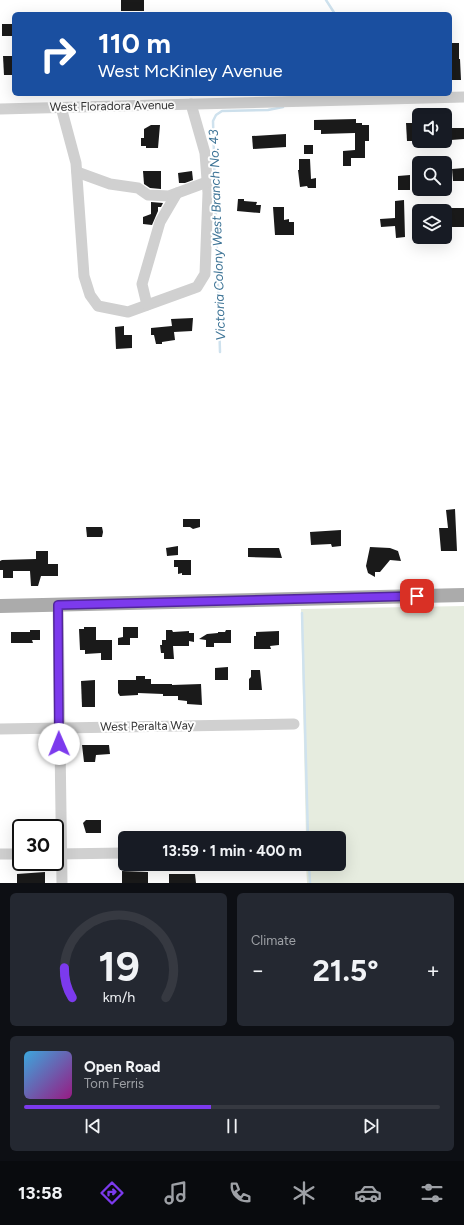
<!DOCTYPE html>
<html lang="en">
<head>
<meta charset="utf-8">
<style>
  :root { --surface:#171b24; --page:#242831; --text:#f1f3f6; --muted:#9ea1a6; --line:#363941; --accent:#7c3aed }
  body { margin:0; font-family:Figtree,sans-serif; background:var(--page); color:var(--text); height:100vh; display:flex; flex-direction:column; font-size:15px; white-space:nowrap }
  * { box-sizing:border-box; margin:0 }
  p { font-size:13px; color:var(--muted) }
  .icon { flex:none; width:22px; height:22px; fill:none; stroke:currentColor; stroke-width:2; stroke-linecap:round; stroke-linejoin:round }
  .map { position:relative; height:883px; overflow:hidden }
  .panel { display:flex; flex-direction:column; gap:10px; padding:10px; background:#0d0f14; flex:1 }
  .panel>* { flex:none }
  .hud { position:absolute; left:12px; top:12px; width:440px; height:84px; border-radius:6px; box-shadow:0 4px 16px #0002; background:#1a4fa0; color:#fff; overflow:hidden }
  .fabs { position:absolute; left:412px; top:108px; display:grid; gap:8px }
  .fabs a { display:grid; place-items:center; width:40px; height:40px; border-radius:6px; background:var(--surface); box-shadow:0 4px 16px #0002; font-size:20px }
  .speed { position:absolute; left:12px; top:819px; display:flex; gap:8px; font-size:20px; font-weight:700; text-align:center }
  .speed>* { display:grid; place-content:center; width:52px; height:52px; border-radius:50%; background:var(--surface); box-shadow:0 4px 16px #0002; line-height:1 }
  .speed .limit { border:2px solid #111; border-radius:6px; background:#fff; color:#111 }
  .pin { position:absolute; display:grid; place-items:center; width:34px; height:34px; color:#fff; margin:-17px; border-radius:8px; box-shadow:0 2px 6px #0006 }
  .me { position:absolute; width:44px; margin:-22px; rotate:359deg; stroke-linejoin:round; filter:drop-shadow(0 0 3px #0008) }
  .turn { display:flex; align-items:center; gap:14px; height:84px; padding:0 20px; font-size:18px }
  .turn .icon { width:52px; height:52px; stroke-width:2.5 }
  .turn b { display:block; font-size:28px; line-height:34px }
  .big { font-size:30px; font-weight:700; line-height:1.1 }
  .panel .widget { flex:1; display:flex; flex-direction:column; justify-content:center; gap:6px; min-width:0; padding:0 14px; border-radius:6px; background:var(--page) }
  .panel .dial { align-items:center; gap:0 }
  .dial svg { height:104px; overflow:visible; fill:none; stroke:var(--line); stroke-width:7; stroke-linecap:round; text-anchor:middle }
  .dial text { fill:var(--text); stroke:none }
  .song { display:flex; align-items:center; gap:12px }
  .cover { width:48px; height:48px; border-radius:6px; background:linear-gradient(135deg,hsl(200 70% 55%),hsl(310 70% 35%)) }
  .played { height:4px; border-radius:2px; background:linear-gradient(90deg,var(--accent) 45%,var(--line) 45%) }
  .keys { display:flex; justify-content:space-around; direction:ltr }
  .heat { display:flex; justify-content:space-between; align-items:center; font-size:22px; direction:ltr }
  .panel .tiles { flex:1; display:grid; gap:10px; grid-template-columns:1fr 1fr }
  .widget:last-child { grid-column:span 2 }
  .trip { position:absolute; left:118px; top:831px; width:228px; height:40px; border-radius:6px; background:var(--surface); box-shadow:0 4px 16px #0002; font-weight:700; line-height:40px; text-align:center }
  .tabs { display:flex; height:64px; justify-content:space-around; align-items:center; background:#090b0e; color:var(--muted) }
  .tabs .icon { width:28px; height:28px }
  .tabs .active { color:var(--accent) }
  .tabs b { font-size:18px; color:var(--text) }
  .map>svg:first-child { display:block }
</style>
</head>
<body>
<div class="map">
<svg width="464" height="883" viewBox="0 0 464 883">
  <rect width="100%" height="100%" fill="#fff"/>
  <polygon fill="#e6ecdf" points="464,606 464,883 307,883 306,864 339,864 339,838 306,838 301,609"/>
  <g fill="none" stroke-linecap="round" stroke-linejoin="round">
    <g stroke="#cfe2ee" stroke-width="2.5">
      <polyline points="326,0 335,14"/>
      <polyline points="291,95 291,94"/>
      <polyline points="220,352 213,121 216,115 222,111 268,110 283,107"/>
      <polyline points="302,613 308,838"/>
      <polyline points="309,864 310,883"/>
    </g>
  </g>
  <g fill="#1a1a1a">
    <rect x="121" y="0" width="23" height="11"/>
    <rect x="2" y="24" width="12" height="12"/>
    <polygon points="450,43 459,43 459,59 460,59 461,80 450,80"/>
    <polygon points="3,56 14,56 14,75 4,75"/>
    <polygon points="356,119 356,123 362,123 362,125 369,125 369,141 365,141 365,158 351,158 351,166 343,166 343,151 355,150 355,133 321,134 321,130 314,130 314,120"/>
    <polygon points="406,123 419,123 419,141 407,141"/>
    <polygon points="151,125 160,125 158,148 146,148 146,146 141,146 141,138 144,138 144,129"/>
    <polygon points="450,128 464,128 464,139 451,140"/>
    <polygon points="286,134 286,147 253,149 252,136"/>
    <rect x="304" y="145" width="9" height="9"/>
    <polygon points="299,159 310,159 311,179 316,178 316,188 308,188 307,186 300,187 298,170 299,170"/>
    <polygon points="464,168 464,181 453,181 452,169"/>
    <polygon points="143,171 161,171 161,189 150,188 144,184"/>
    <polygon points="192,171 193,180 185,183 179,183 178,173"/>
    <polygon points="410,175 410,190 398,190 398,176"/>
    <polygon points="238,199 244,199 244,201 257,202 256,205 261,205 260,213 237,211"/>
    <polygon points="404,200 405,237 396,238 395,226 381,227 380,219 395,218 395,201"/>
    <polygon points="151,202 163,203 161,207 158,207 158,211 152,225 143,224 143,217 151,214"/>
    <polygon points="273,207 284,207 284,220 289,219 289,222 294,222 294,235 275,235"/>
    <rect x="447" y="208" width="17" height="19"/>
    <polygon points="193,318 192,331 174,332 175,340 162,342 162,344 156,344 154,335 151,335 151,328 172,326 171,319"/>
    <polygon points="124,326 124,335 132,335 132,348 116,349 115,327"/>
    <polygon points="455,509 457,551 441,551 439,528 448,528 446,510"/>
    <polygon points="183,519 200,519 200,527 193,529 190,527 183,527"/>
    <polygon points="86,527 102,527 103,532 102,537 87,537"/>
    <polygon points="341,530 341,546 332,547 331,544 311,545 310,532"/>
    <polygon points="178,546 178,555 167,556 166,548"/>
    <polygon points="370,547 390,548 398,551 401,561 390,560 380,572 375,572 375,577 368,573 366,566"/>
    <polygon points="248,548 279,548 282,558 248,557"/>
    <polygon points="36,551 48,551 48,564 58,564 58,576 41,576 38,586 31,586 30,571 13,571 13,578 3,578 3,570 0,570 0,561 2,560 36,559"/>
    <polygon points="174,560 191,560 191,575 182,575 182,573 178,574 178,567 174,567"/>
    <polygon points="84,627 96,627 96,640 112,640 112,660 101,660 101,653 85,654 85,650 80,650 79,629 84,629"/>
    <polygon points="123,627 138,627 138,638 130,638 130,645 118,645 118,638 123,637"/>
    <polygon points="30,630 40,630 40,640 32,640 33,643 11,643 11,632 30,632"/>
    <polygon points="166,630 172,630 173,632 189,631 189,633 194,633 194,642 189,641 189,646 173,646 174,659 164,659 164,653 161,653 160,645 162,645 162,640 166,640"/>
    <polygon points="226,630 231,630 231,643 214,643 214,647 206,647 206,640 199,639 207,634 218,633 218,632 225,632"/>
    <polygon points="279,631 279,645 270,646 271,649 254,649 254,636 256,636 256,632"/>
    <polygon points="228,667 228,680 215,680 215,668"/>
    <polygon points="251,670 260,670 262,690 249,690 249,679 251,677"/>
    <polygon points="136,676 145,676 145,679 151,679 151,684 172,684 172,685 201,684 202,705 187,704 187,701 178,700 178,696 163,696 163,694 138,693 138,695 120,696 118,693 118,680 136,680"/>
    <polygon points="95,680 95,707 82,707 81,681"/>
    <polygon points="82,745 109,745 110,754 96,755 95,762 84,762"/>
    <polygon points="86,820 101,820 101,833 86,833 83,823"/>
    <polygon points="122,871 148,872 148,883 122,883"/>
    <polygon points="45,872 45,883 17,883 17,874"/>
    <polygon points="169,874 195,874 196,883 169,883"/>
  </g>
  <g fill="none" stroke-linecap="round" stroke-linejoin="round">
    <g stroke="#d0d0d0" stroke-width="11">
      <polyline points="61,107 76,163 84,276 90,295 98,306 128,312 197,287 205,274 208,193 205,153 191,104"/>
      <polyline points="0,109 464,97"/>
      <polyline points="77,172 110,184 138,188 148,195 169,196 207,182"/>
      <polyline points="147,305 142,284 160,222 177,193"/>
      <polyline points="58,605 62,883"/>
      <polyline points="0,729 294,724"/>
      <polyline points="0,854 21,854"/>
      <polyline points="56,854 125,853"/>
    </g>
    <polyline stroke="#ababab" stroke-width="14" points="0,606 464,595"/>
  </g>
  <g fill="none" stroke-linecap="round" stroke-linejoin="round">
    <g stroke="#51269a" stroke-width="10">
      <polyline id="route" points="59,744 58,605 417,596"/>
    </g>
    <use href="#route" stroke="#7c3aed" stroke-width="7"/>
  </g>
  <g text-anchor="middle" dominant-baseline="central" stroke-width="4" stroke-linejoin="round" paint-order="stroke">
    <g font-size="12" fill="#333" stroke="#fff">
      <text transform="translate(112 106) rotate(-1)">West Floradora Avenue</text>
      <text transform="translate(147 726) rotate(-1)">West Peralta Way</text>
    </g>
    <g font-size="13" font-style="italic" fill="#3f7597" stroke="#fff">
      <text transform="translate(217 235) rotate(-92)">Victoria Colony West Branch No. 43</text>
    </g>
  </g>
</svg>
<div class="fabs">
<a><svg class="icon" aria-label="sound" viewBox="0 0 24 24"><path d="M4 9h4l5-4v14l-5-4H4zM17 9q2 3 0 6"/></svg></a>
<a><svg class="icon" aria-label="search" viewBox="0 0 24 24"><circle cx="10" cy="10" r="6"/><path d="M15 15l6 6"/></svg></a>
<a><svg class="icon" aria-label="layers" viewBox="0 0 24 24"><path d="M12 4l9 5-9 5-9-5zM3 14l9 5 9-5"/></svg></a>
</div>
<div class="speed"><div class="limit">30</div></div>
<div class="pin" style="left:417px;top:596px;background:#d93025"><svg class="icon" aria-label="arrive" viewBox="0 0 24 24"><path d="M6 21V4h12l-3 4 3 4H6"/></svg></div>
<svg class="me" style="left:59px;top:744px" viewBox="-20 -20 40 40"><circle r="19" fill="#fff"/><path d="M0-13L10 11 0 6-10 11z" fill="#7c3aed"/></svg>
<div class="trip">13:59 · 1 min · 400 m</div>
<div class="hud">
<div class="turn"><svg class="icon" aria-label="right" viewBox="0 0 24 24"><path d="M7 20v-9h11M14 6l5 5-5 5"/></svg><div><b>110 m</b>West McKinley Avenue</div></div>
</div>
</div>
<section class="panel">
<div class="tiles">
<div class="widget dial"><svg viewBox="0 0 100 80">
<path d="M14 69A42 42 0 1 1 86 69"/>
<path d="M14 69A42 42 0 0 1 8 46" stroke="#7c3aed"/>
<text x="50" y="56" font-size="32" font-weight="700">19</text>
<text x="50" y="72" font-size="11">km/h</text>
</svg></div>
<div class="widget"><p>Climate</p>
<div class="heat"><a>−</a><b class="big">21.5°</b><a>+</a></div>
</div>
<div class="widget">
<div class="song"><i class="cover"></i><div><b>Open Road</b><p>Tom Ferris</p></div></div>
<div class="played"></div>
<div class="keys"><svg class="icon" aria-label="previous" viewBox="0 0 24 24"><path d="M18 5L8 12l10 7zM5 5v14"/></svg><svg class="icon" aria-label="pause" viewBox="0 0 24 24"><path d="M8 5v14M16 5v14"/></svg><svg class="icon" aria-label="next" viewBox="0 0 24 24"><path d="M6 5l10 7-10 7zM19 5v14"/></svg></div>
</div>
</div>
</section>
<nav class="tabs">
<b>13:58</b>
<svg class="icon active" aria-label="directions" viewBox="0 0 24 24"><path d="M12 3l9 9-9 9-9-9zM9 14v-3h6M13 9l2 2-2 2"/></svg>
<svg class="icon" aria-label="music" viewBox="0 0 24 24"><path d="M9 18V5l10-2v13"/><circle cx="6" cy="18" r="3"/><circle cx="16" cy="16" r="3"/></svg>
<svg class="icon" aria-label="phone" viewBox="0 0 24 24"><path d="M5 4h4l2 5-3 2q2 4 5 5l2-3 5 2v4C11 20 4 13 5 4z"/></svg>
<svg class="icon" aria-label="climate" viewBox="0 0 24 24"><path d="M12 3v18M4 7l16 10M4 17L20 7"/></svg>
<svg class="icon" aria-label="car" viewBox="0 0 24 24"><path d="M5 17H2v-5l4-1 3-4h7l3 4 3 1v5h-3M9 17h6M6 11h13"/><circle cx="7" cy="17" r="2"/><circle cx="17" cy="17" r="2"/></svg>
<svg class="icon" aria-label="filters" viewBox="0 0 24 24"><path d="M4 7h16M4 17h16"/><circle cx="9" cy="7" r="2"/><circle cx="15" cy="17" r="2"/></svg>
</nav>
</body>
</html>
